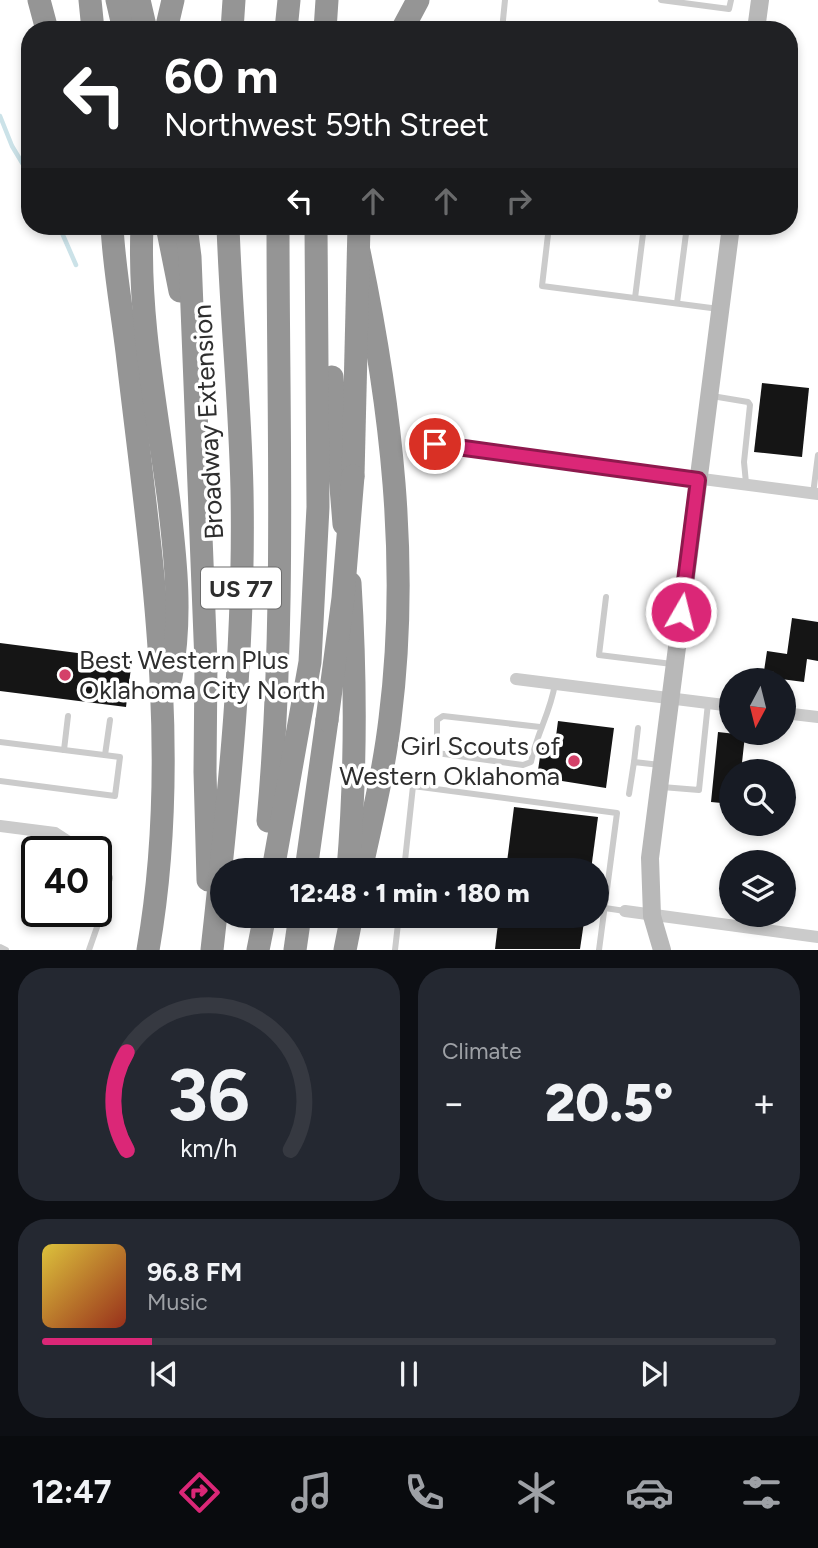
<!DOCTYPE html>
<html lang="en">
<head>
<meta charset="utf-8">
<style>
  :root { --surface:#171b24; --page:#242831; --text:#f1f3f6; --muted:#9ea1a6; --line:#363941; --accent:#db2777 }
  body { margin:0; font-family:Figtree,sans-serif; background:var(--page); color:var(--text); height:100vh; display:flex; flex-direction:column; font-size:26px; white-space:nowrap }
  * { box-sizing:border-box; margin:0 }
  p { font-size:23px; color:var(--muted) }
  .icon { flex:none; width:38px; height:38px; fill:none; stroke:currentColor; stroke-width:2; stroke-linecap:round; stroke-linejoin:round }
  .map { position:relative; height:950px; overflow:hidden }
  .panel { display:flex; flex-direction:column; gap:18px; padding:18px; background:#0d0f14; flex:1 }
  .panel>* { flex:none }
  .banner { position:absolute; left:21px; top:21px; width:777px; height:214px; border-radius:28px; box-shadow:0 4px 10px #0003; background:#202124; color:#fff; overflow:hidden }
  .needle { width:46px; rotate:187deg }
  .buttons { position:absolute; left:719px; top:668px; display:grid; gap:14px }
  .buttons a { display:grid; place-items:center; width:77px; height:77px; border-radius:50%; background:var(--surface); box-shadow:0 4px 10px #0003; font-size:35px }
  .speed { position:absolute; left:21px; top:836px; display:flex; gap:14px; font-size:35px; font-weight:700; text-align:center }
  .speed>* { display:grid; place-content:center; width:91px; height:91px; border-radius:50%; background:var(--surface); box-shadow:0 4px 10px #0003; line-height:1 }
  .speed .limit { border:4px solid #111; border-radius:10px; background:#fff; color:#111 }
  .pin { position:absolute; display:grid; place-items:center; width:60px; height:60px; color:#fff; margin:-30px; border:4px solid #fff; border-radius:50%; box-shadow:0 2px 7px #0007 }
  .me { position:absolute; width:77px; margin:-38px; rotate:8deg; stroke-linejoin:round; filter:drop-shadow(0 0 5px #0008) }
  .turn { display:flex; align-items:center; gap:24px; height:147px; padding:0 28px; font-size:32px }
  .turn .icon { width:91px; height:91px; stroke-width:2.5 }
  .turn b { display:block; font-size:49px; line-height:60px }
  .lanes { display:flex; align-items:center; height:66px; padding:0 28px; background:#0003; justify-content:center; gap:35px; direction:ltr }
  .lanes .off { opacity:.35 }
  .big { font-size:52px; font-weight:800; line-height:1.1 }
  .panel .tile { flex:1; display:flex; flex-direction:column; justify-content:center; gap:10px; min-width:0; padding:0 24px; border-radius:28px; background:var(--page) }
  .panel .dial { align-items:center; gap:0 }
  .dial svg { height:182px; overflow:visible; fill:none; stroke:var(--line); stroke-width:7; stroke-linecap:round; text-anchor:middle }
  .dial text { fill:var(--text); stroke:none }
  .song { display:flex; align-items:center; gap:21px }
  .cover { width:84px; height:84px; border-radius:10px; background:linear-gradient(135deg,hsl(50 70% 55%),hsl(10 70% 35%)) }
  .played { height:7px; border-radius:4px; background:linear-gradient(90deg,var(--accent) 15%,var(--line) 15%) }
  .keys { display:flex; justify-content:space-around; direction:ltr }
  .heat { display:flex; justify-content:space-between; align-items:center; font-size:38px; direction:ltr }
  .panel .tiles { flex:1; display:grid; gap:18px; grid-template-columns:1fr 1fr }
  .tile:last-child { grid-column:span 2 }
  .trip { position:absolute; left:210px; top:858px; width:399px; height:70px; border-radius:35px; background:var(--surface); box-shadow:0 4px 10px #0003; font-weight:800; line-height:70px; text-align:center }
  .dock { display:flex; height:112px; justify-content:space-around; align-items:center; background:#090b0e; color:var(--muted) }
  .dock .icon { width:49px; height:49px }
  .dock .selected { color:var(--accent) }
  .dock b { font-size:32px; color:var(--text) }
  .map>svg:first-child { display:block }
</style>
</head>
<body>
<div class="map">
<svg width="818" height="950" viewBox="0 0 818 950">
  <rect width="100%" height="100%" fill="#fff"/>
  <g fill="none" stroke-linecap="round" stroke-linejoin="round">
    <g stroke="#cbe2e8" stroke-width="4.5">
      <polyline points="0,116 12,146 30,176"/>
      <polyline points="59,226 76,265"/>
    </g>
  </g>
  <g fill="#151515">
    <polygon points="762,383 809,388 802,457 754,452"/>
    <polygon points="792,618 818,622 818,661 807,659 804,682 773,678 774,672 764,671 767,651 787,654"/>
    <polygon points="0,643 132,660 126,707 0,691"/>
    <polygon points="558,721 614,728 606,788 537,777 542,743 555,744"/>
    <polygon points="718,732 745,735 741,772 732,772 732,804 711,802"/>
    <polygon points="514,807 598,817 591,870 506,870"/>
    <polygon points="499,915 585,915 580,949 495,949"/>
  </g>
  <g fill="none" stroke-linecap="round" stroke-linejoin="round">
    <g stroke="#cbcbcb" stroke-width="6">
      <polyline points="661,0 729,9 731,0"/>
      <polyline points="502,30 505,0"/>
      <polyline points="549,226 542,286 719,309"/>
      <polyline points="635,298 644,226"/>
      <polyline points="677,303 687,226"/>
      <polyline points="712,396 748,402 750,405 744,462 746,483"/>
      <polyline points="813,494 818,455"/>
      <polyline points="606,597 599,655 672,664"/>
      <path d="M 540,727 L 443,716 L 437,720 L 437,753 L 523,765 L 531,762 C 537,732 550,714 555,684"/>
      <polyline points="0,742 120,757 115,796 0,781"/>
      <polyline points="64,750 68,716"/>
      <polyline points="105,755 110,720"/>
      <polyline points="634,762 638,728"/>
      <polyline points="662,787 699,790 708,703"/>
      <polyline points="629,794 634,762 660,765"/>
      <polyline points="404,870 413,786 617,813 599,950"/>
      <polyline points="605,908 625,911"/>
      <polyline points="0,947 6,950"/>
      <polyline points="89,950 103,910 107,878"/>
      <polyline points="395,950 399,915"/>
    </g>
    <g stroke="#cbcbcb" stroke-width="12">
      <polyline points="434,444 818,494"/>
      <polyline points="516,679 732,706"/>
      <polyline points="784,713 818,717"/>
      <polyline points="0,826 55,833 84,852"/>
      <polyline points="96,866 107,878"/>
      <polyline points="625,911 818,937"/>
    </g>
    <g stroke="#b8b8b8" stroke-width="18">
      <polyline points="756,30 760,0"/>
      <polyline points="662,950 652,916 650,858 731,226"/>
    </g>
    <g stroke="#959595" stroke-width="23">
      <polyline points="39,0 47,30"/>
      <polyline points="90,0 93,30"/>
      <polyline points="117,0 124,30"/>
      <polyline points="139,0 146,30"/>
      <polyline points="166,30 173,0"/>
      <polyline points="232,30 234,0"/>
      <polyline points="286,30 289,0"/>
      <polyline points="325,30 327,0"/>
      <polyline points="402,30 418,0"/>
      <path d="M 112,226 C 114,268 122,310 127,352 C 150,551 183,750 148,950"/>
      <path d="M 142,226 C 138,318 157,411 169,502 C 176,562 182,618 171,677"/>
      <polyline points="167,226 180,291"/>
      <polyline points="186,226 190,257 206,663 205,772 208,880"/>
      <path d="M 359,251 C 391,405 410,561 390,719 C 384,770 372,820 361,870"/>
      <polyline points="332,377 344,524"/>
      <polyline points="353,476 359,226"/>
      <path d="M 268,821 C 286,623 278,425 278,226"/>
      <polyline points="273,870 310,662 318,507 316,226"/>
      <polyline points="306,870 327,720"/>
      <path d="M 348,870 C 356,774 356,679 350,583"/>
      <path d="M 212,950 C 229,797 245,644 242,490 C 240,402 231,314 228,226"/>
      <polyline points="258,950 265,915"/>
      <polyline points="295,950 300,915"/>
      <polyline points="345,950 352,915"/>
    </g>
    <polyline stroke="#959595" stroke-width="23" points="327,720 343,598 353,476"/>
  </g>
  <g fill="none" stroke-linecap="round" stroke-linejoin="round">
    <g stroke="#8e194d" stroke-width="18">
      <polyline id="route" points="435,444 698,480 681,612"/>
    </g>
    <use href="#route" stroke="#db2777" stroke-width="12"/>
  </g>
  <g fill="#d44169" stroke="#fff" stroke-width="2.5">
    <circle cx="65" cy="675" r="7"/>
    <circle cx="574" cy="761" r="7"/>
  </g>
  <g text-anchor="middle" dominant-baseline="central" stroke-width="7" stroke-linejoin="round" paint-order="stroke">
    <rect fill="#fff" stroke="#6d6d6d" stroke-width="2" x="201" y="567.5" width="80" height="41" rx="5"/>
    <g font-size="24" font-weight="bold" fill="#2e2e2e">
      <text x="241" y="588">US 77</text>
    </g>
    <g font-size="26" fill="#2e2e2e" stroke="#fff">
      <text transform="translate(208 422) rotate(-93)">Broadway Extension</text>
    </g>
    <g font-size="26" fill="#2e2e2e" stroke="#fff" text-anchor="start">
      <text x="79" y="660">Best Western Plus<tspan x="79" dy="30">Oklahoma City North</tspan></text>
      <text x="560" y="746" text-anchor="end">Girl Scouts of<tspan x="560" dy="30">Western Oklahoma</tspan></text>
    </g>
  </g>
</svg>
<div class="buttons">
<a><svg class="needle" viewBox="-14 -14 28 28"><path d="M0-13l5 13h-10z" fill="#e53935"/><path d="M0 13l5-13h-10z" fill="#9ea1a6"/></svg></a>
<a><svg class="icon" aria-label="search" viewBox="0 0 24 24"><circle cx="10" cy="10" r="6"/><path d="M15 15l6 6"/></svg></a>
<a><svg class="icon" aria-label="layers" viewBox="0 0 24 24"><path d="M12 4l9 5-9 5-9-5zM3 14l9 5 9-5"/></svg></a>
</div>
<div class="speed"><div class="limit">40</div></div>
<div class="pin" style="left:435px;top:444px;background:#d93025"><svg class="icon" aria-label="arrive" viewBox="0 0 24 24"><path d="M6 21V4h12l-3 4 3 4H6"/></svg></div>
<svg class="me" style="left:681px;top:612px" viewBox="-20 -20 40 40"><circle r="17" fill="#db2777" stroke="#fff" stroke-width="3"/><path d="M0-11L8 9 0 5-8 9z" fill="#fff"/></svg>
<div class="trip">12:48 · 1 min · 180 m</div>
<div class="banner">
<div class="turn"><svg class="icon" aria-label="left" viewBox="0 0 24 24"><path d="M17 20v-9H6M10 6l-5 5 5 5"/></svg><div><b>60 m</b>Northwest 59th Street</div></div>
<div class="lanes"><svg class="icon" aria-label="left" viewBox="0 0 24 24"><path d="M17 20v-9H6M10 6l-5 5 5 5"/></svg><svg class="icon off" aria-label="ahead" viewBox="0 0 24 24"><path d="M12 20V5M6 11l6-6 6 6"/></svg><svg class="icon off" aria-label="ahead" viewBox="0 0 24 24"><path d="M12 20V5M6 11l6-6 6 6"/></svg><svg class="icon off" aria-label="right" viewBox="0 0 24 24"><path d="M7 20v-9h11M14 6l5 5-5 5"/></svg></div>
</div>
</div>
<section class="panel">
<div class="tiles">
<div class="tile dial"><svg viewBox="0 0 100 80">
<path d="M14 69A42 42 0 1 1 86 69"/>
<path d="M14 69A42 42 0 0 1 14 26" stroke="#db2777"/>
<text x="50" y="56" font-size="32" font-weight="700">36</text>
<text x="50" y="72" font-size="11">km/h</text>
</svg></div>
<div class="tile"><p>Climate</p>
<div class="heat"><a>−</a><b class="big">20.5°</b><a>+</a></div>
</div>
<div class="tile">
<div class="song"><i class="cover"></i><div><b>96.8 FM</b><p>Music</p></div></div>
<div class="played"></div>
<div class="keys"><svg class="icon" aria-label="previous" viewBox="0 0 24 24"><path d="M18 5L8 12l10 7zM5 5v14"/></svg><svg class="icon" aria-label="pause" viewBox="0 0 24 24"><path d="M8 5v14M16 5v14"/></svg><svg class="icon" aria-label="next" viewBox="0 0 24 24"><path d="M6 5l10 7-10 7zM19 5v14"/></svg></div>
</div>
</div>
</section>
<nav class="dock">
<b>12:47</b>
<svg class="icon selected" aria-label="directions" viewBox="0 0 24 24"><path d="M12 3l9 9-9 9-9-9zM9 14v-3h6M13 9l2 2-2 2"/></svg>
<svg class="icon" aria-label="music" viewBox="0 0 24 24"><path d="M9 18V5l10-2v13"/><circle cx="6" cy="18" r="3"/><circle cx="16" cy="16" r="3"/></svg>
<svg class="icon" aria-label="phone" viewBox="0 0 24 24"><path d="M5 4h4l2 5-3 2q2 4 5 5l2-3 5 2v4C11 20 4 13 5 4z"/></svg>
<svg class="icon" aria-label="climate" viewBox="0 0 24 24"><path d="M12 3v18M4 7l16 10M4 17L20 7"/></svg>
<svg class="icon" aria-label="car" viewBox="0 0 24 24"><path d="M5 17H2v-5l4-1 3-4h7l3 4 3 1v5h-3M9 17h6M6 11h13"/><circle cx="7" cy="17" r="2"/><circle cx="17" cy="17" r="2"/></svg>
<svg class="icon" aria-label="filters" viewBox="0 0 24 24"><path d="M4 7h16M4 17h16"/><circle cx="9" cy="7" r="2"/><circle cx="15" cy="17" r="2"/></svg>
</nav>
</body>
</html>
